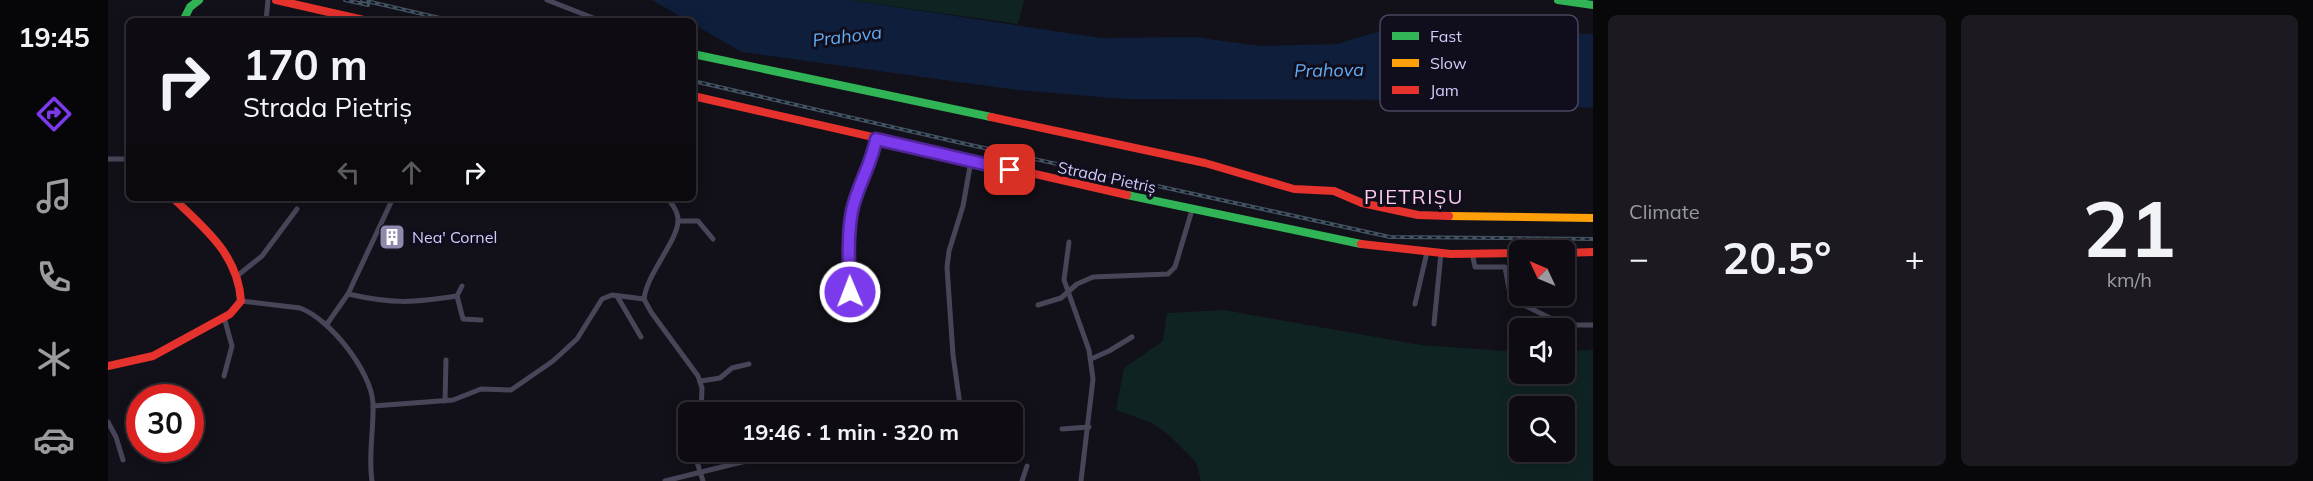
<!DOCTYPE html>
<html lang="en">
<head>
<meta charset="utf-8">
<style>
  :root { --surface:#0e0c12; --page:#1c1a20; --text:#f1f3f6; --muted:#9b9b9f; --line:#2e2c32; --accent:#7c3aed }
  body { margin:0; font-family:Mulish,sans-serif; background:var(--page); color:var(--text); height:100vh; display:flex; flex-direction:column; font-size:22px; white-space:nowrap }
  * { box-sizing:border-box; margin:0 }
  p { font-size:20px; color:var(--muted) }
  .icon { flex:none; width:33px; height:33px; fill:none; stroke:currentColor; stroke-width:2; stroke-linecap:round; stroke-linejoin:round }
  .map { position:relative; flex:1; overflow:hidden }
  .side { display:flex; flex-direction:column; gap:15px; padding:15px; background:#08070a; width:720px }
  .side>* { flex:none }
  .guide { position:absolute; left:18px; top:18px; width:570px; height:183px; border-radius:9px; box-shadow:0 3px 15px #0003,0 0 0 2px var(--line); background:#0e0c12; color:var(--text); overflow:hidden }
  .needle { width:39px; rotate:314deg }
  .buttons { position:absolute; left:1401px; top:240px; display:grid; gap:12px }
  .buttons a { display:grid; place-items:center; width:66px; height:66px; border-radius:9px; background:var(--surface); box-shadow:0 3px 15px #0003,0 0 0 2px var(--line); font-size:30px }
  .speed { position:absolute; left:18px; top:384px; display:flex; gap:12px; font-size:30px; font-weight:700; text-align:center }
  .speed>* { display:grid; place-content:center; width:78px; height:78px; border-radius:50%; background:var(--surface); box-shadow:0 3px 15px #0003,0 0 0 2px var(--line); line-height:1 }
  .speed .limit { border:9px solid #d22; background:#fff; color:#111 }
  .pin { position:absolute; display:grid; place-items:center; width:51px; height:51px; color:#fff; margin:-26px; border-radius:12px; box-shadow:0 3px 9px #0006 }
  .me { position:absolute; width:66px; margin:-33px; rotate:359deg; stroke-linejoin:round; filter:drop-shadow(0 0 4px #0008) }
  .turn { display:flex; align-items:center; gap:21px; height:126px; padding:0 18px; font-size:27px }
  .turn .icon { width:78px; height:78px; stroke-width:2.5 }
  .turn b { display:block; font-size:42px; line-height:51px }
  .lanes { display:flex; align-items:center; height:57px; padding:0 18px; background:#0003; justify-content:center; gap:30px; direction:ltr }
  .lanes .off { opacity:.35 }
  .big { font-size:45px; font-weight:700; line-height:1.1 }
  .side .widget { flex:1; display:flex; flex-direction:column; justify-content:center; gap:9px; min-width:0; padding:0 21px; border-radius:9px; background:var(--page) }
  .side .dial { align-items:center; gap:0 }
  .dial b { font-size:78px; line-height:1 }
  .heat { display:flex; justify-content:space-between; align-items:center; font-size:33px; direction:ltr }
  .side .tiles { flex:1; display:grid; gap:15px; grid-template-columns:repeat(2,1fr) }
  .trip { position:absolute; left:570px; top:402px; width:345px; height:60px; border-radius:9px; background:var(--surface); box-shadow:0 3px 15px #0003,0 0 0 2px var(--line); font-weight:700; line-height:60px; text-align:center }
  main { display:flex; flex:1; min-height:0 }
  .tab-bar { display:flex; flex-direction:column; width:108px; justify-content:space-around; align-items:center; background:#060507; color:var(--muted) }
  .tab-bar .icon { width:42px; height:42px }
  .tab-bar .current { color:var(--accent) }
  .tab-bar b { font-size:27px; color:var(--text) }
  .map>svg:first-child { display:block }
</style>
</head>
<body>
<main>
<nav class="tab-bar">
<b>19:45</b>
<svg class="icon current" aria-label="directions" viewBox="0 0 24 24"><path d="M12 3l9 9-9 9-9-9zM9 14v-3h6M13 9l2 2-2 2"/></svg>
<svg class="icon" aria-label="music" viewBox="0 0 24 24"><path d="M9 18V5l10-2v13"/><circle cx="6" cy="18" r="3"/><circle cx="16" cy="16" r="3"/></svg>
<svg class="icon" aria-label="phone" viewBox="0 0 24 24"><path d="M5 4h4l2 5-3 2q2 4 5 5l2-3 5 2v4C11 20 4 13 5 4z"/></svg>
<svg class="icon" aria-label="climate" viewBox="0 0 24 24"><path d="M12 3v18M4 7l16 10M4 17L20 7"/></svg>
<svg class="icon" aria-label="car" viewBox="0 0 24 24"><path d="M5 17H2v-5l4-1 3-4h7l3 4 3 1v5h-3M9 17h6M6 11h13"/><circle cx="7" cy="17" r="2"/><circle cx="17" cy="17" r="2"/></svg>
</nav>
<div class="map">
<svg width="1485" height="481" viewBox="0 0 1485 481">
  <rect width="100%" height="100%" fill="#121018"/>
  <g fill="#102323" fill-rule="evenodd">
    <polygon points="741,0 916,0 910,24"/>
    <path d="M 1116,310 L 1313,345 L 1411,352 L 1412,374 L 1456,374 L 1457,351 L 1485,350 L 1485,481 L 1093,481 L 1088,462 L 1062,436 L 1044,423 L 1008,410 L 1016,368 L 1055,341 L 1059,313 ZM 1412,406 L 1456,406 L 1456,452 L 1412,452 Z"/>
  </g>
  <polygon fill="#0f1f3b" points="544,0 741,0 993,38 1086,37 1152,46 1229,44 1269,32 1302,29 1485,34 1485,108 1342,100 1017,99 909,90 634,52 585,24 585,21 580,21"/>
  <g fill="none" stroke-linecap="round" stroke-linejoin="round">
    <g stroke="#474659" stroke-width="5">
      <polyline points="439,0 493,21"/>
      <polyline points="158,21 160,0"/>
      <polyline points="0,159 21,159"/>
      <path d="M 559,198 C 564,204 569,210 570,218 C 572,239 539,272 536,299 L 543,312 L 590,376 L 594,388 L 593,412"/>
      <polyline points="570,221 590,221 605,239"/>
      <polyline points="961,242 956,280 981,350 985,379 973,481"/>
      <polyline points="1364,253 1367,267 1397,267 1402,294 1406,300 1456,325 1485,325"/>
      <polyline points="129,276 154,256 189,209"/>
      <polyline points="354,286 349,296 355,319 373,320"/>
      <path d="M 742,292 C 740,265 738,233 745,206 C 751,184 764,162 768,139"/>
      <path d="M 240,294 C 285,304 304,303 349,296"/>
      <polyline points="509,296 533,337"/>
      <path d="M 133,301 L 192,308 C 222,319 263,371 265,403 C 266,429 260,455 264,481"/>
      <polyline points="1307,304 1319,252"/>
      <polyline points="930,305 953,298 969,284 985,277 1060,274 1067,267 1084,210"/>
      <polyline points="219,324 240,294 285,198"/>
      <polyline points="1326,324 1333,253"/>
      <polyline points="983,359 1001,351 1024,337"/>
      <polyline points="116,376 124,346 116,317"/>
      <polyline points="593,381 612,378 624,368 641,364"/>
      <polyline points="337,401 338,360"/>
      <polyline points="265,406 345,400 373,389 403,390 445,361 469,339 494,299 504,295 536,299"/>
      <polyline points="853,412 845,355 839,267 841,251 855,206 863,161"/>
      <polyline points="0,422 8,437 15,460"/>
      <polyline points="954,429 981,427"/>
      <polyline points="589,452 589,462 595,481"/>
      <polyline points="557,481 638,461"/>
      <polyline points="914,481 919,466"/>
    </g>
    <g stroke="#30b455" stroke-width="8">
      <polyline points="1450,0 1485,5"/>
      <polyline points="75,21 82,7 91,0"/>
      <polyline points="585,54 883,117"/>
      <polyline points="1019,195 1253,244"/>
    </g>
    <polyline stroke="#ff9f0a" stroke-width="8" points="1341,216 1485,218"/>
    <g stroke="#e5322d" stroke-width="8">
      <polyline points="168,0 260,21"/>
      <polyline points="585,96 1019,195"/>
      <polyline points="883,117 1097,163 1186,189 1226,191 1254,203 1310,215 1341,216"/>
      <polyline points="1253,244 1343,254 1412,253"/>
      <polyline points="1456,253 1485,252"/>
      <path d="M 0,366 L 45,356 L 122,314 L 133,301 C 130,254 96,228 65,198"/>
    </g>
    <g stroke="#415260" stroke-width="4">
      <g id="rail">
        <polyline points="237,0 260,5"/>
        <polyline points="254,0 345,21"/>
        <polyline points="585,81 849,142 1282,237 1485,239"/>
      </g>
    </g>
    <use href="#rail" stroke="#100d1c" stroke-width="1.5" stroke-dasharray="4.5" stroke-linecap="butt"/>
  </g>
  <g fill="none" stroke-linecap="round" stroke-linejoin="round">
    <g stroke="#51269a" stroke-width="15">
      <path id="route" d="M 742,292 C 741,266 739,237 744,211 C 749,186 764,164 768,139 L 902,170"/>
    </g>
    <use href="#route" stroke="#7c3aed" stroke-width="10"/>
  </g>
  <defs>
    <g id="building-square" transform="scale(1.35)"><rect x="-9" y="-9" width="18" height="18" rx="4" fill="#8f8aac" stroke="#100d1c"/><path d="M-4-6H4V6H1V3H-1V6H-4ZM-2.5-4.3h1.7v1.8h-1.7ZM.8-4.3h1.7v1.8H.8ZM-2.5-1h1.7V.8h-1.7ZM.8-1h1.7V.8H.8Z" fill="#fff"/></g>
  </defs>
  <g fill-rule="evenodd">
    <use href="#building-square" x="284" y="237"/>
  </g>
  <g text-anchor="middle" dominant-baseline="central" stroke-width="6" stroke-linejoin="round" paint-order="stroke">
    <g font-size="16" fill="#d2ccfb" stroke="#100d1c">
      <text transform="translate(999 177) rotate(12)">Strada Pietriș</text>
    </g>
    <g font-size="16" fill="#d2ccfb" stroke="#100d1c" text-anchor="start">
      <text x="304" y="237">Nea' Cornel</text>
    </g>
    <g font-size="18" font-style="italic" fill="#62adf3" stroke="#100d1c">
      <text transform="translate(739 36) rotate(-7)">Prahova</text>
      <text transform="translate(1221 70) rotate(-1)">Prahova</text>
    </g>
    <g font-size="20" letter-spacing="1.5" fill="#fbceea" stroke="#100d1c">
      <text x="1306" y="196">PIETRIȘU</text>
    </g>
  </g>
  <rect x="1272" y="15" width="198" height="96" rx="9" fill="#100d1c" stroke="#4a465f" stroke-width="1.5"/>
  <rect x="1284" y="32" width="27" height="8" fill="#30b455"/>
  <rect x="1284" y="59" width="27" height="8" fill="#ff9f0a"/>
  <rect x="1284" y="86" width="27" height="8" fill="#e5322d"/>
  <g font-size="16" fill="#d2ccfb">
    <text x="1322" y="42">Fast</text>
    <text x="1322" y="69">Slow</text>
    <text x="1322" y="96">Jam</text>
  </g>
</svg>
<div class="buttons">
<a><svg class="needle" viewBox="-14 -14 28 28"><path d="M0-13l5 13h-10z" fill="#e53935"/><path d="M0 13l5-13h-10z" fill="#9b9b9f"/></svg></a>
<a><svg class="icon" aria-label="sound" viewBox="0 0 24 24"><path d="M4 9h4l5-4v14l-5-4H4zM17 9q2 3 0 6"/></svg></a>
<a><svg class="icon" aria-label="search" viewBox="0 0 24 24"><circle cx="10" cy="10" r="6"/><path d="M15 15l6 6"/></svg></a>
</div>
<div class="speed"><div class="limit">30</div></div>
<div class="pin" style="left:902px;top:170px;background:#d93025"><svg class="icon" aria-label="arrive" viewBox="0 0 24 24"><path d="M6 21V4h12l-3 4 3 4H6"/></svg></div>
<svg class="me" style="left:742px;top:292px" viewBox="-20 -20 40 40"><circle r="17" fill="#7c3aed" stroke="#fff" stroke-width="3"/><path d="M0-11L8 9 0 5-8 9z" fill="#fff"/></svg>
<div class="trip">19:46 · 1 min · 320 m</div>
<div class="guide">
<div class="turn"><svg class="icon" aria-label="right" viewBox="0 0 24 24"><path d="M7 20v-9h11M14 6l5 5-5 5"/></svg><div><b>170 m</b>Strada Pietriș</div></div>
<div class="lanes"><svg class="icon off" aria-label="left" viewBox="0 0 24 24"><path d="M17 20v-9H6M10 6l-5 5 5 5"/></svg><svg class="icon off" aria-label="ahead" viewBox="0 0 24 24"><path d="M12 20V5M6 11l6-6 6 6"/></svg><svg class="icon" aria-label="right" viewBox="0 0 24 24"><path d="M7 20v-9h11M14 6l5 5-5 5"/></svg></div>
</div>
</div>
<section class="side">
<div class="tiles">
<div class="widget"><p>Climate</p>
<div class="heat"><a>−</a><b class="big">20.5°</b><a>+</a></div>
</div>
<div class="widget dial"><b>21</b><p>km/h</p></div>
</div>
</section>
</main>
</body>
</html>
